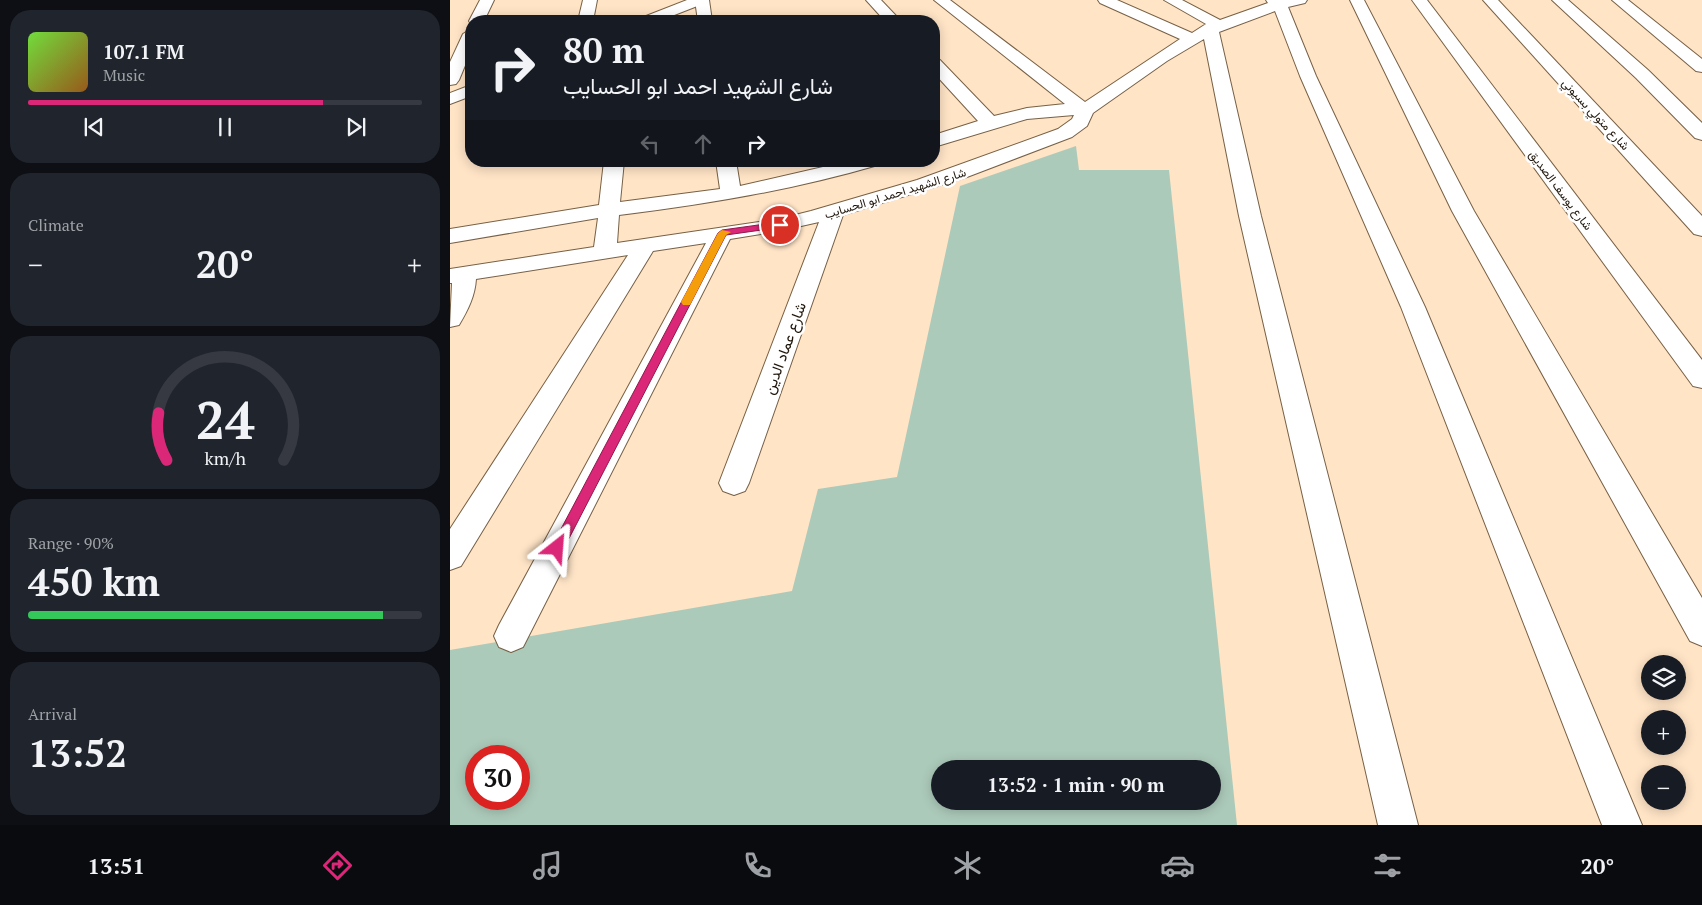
<!DOCTYPE html>
<html lang="en">
<head>
<meta charset="utf-8">
<style>
  :root { --surface:#171b24; --page:#20242c; --text:#f1f3f6; --muted:#9ea1a6; --line:#363941; --accent:#db2777 }
  body { margin:0; font-family:"PT Serif",Vazirmatn,serif; background:var(--page); color:var(--text); height:100vh; display:flex; flex-direction:column; font-size:19px; white-space:nowrap }
  * { box-sizing:border-box; margin:0 }
  p { font-size:16px; color:var(--muted) }
  .icon { flex:none; width:28px; height:28px; fill:none; stroke:currentColor; stroke-width:2; stroke-linecap:round; stroke-linejoin:round }
  .map { position:relative; flex:1; overflow:hidden }
  .details { display:flex; flex-direction:column; gap:10px; padding:10px; background:#0d0f14; width:450px }
  .details>* { flex:none }
  .top-card { position:absolute; left:15px; top:15px; width:475px; height:152px; border-radius:20px; box-shadow:0 2px 12px #0003; background:#171b24; color:var(--text); overflow:hidden }
  .tools { position:absolute; left:1191px; top:655px; display:grid; gap:10px }
  .tools a { display:grid; place-items:center; width:45px; height:45px; border-radius:50%; background:var(--surface); box-shadow:0 2px 12px #0003; font-size:25px }
  .speed { position:absolute; left:15px; top:745px; display:flex; gap:10px; font-size:25px; font-weight:700; text-align:center }
  .speed>* { display:grid; place-content:center; width:65px; height:65px; border-radius:50%; background:var(--surface); box-shadow:0 2px 12px #0003; line-height:1 }
  .speed .limit { border:8px solid #d22; background:#fff; color:#111 }
  .pin { position:absolute; display:grid; place-items:center; width:42px; height:42px; color:#fff; margin:-21px; border:2px solid #fff; border-radius:50%; box-shadow:0 1px 5px #0007 }
  .me { position:absolute; width:55px; margin:-28px; rotate:28deg; stroke-linejoin:round; filter:drop-shadow(0 0 4px #0008) }
  .turn { display:flex; align-items:center; gap:18px; height:105px; padding:0 15px; font-size:22px }
  .turn .icon { width:65px; height:65px; stroke-width:2.5 }
  .turn b { display:block; font-size:35px; line-height:42px }
  .lanes { display:flex; align-items:center; height:48px; padding:0 15px; background:#0003; justify-content:center; gap:25px; direction:ltr }
  .lanes .off { opacity:.35 }
  .big { font-size:38px; font-weight:700; line-height:1.1 }
  .details .tile { flex:1; display:flex; flex-direction:column; justify-content:center; gap:8px; min-width:0; padding:0 18px; border-radius:20px; background:var(--page) }
  .details .dial { align-items:center; gap:0 }
  .dial svg { height:130px; overflow:visible; fill:none; stroke:var(--line); stroke-width:7; stroke-linecap:round; text-anchor:middle }
  .dial text { fill:var(--text); stroke:none }
  .song { display:flex; align-items:center; gap:15px }
  .cover { width:60px; height:60px; border-radius:8px; background:linear-gradient(135deg,hsl(100 70% 55%),hsl(30 70% 35%)) }
  .played { height:5px; border-radius:2px; background:linear-gradient(90deg,var(--accent) 75%,var(--line) 75%) }
  .keys { display:flex; justify-content:space-around; direction:ltr }
  .heat { display:flex; justify-content:space-between; align-items:center; font-size:28px; direction:ltr }
  .charge { height:8px; border-radius:4px; background:linear-gradient(90deg,#34c759 90%,var(--line) 0) }
  .trip { position:absolute; left:481px; top:760px; width:290px; height:50px; border-radius:25px; background:var(--surface); box-shadow:0 2px 12px #0003; font-weight:700; line-height:50px; text-align:center }
  .tab-bar { display:flex; height:80px; justify-content:space-around; align-items:center; background:#090b0e; color:var(--muted) }
  .tab-bar .icon { width:35px; height:35px }
  .tab-bar .selected { color:var(--accent) }
  .tab-bar b { font-size:22px; color:var(--text) }
  main { display:flex; flex:1; min-height:0 }
  .map>svg:first-child { display:block }
</style>
</head>
<body>
<main>
<section class="details">
<div class="tile">
<div class="song"><i class="cover"></i><div><b>107.1 FM</b><p>Music</p></div></div>
<div class="played"></div>
<div class="keys"><svg class="icon" aria-label="previous" viewBox="0 0 24 24"><path d="M18 5L8 12l10 7zM5 5v14"/></svg><svg class="icon" aria-label="pause" viewBox="0 0 24 24"><path d="M8 5v14M16 5v14"/></svg><svg class="icon" aria-label="next" viewBox="0 0 24 24"><path d="M6 5l10 7-10 7zM19 5v14"/></svg></div>
</div>
<div class="tile"><p>Climate</p>
<div class="heat"><a>−</a><b class="big">20°</b><a>+</a></div>
</div>
<div class="tile dial"><svg viewBox="0 0 100 80">
<path d="M14 69A42 42 0 1 1 86 69"/>
<path d="M14 69A42 42 0 0 1 9 40" stroke="#db2777"/>
<text x="50" y="56" font-size="32" font-weight="700">24</text>
<text x="50" y="72" font-size="11">km/h</text>
</svg></div>
<div class="tile"><p>Range · 90%</p><b class="big">450 km</b><div class="charge"></div></div>
<div class="tile"><p>Arrival</p><b class="big">13:52</b></div>
</section>
<div class="map">
<svg width="1252" height="825" viewBox="0 0 1252 825">
  <rect width="100%" height="100%" fill="#ffe4c6"/>
  <path fill="#accaba" fill-rule="evenodd" d="M 626,146 L 629,170 L 719,170 L 787,825 L 0,825 L 0,650 L 342,591 L 368,489 L 447,477 L 510,186 ZM 26,756 L 69,756 L 69,799 L 26,799 ZM 490,769 L 762,769 L 762,801 L 490,801 Z"/>
  <g fill="none" stroke-linecap="round" stroke-linejoin="round">
    <g stroke="#776045" stroke-width="2">
      <g id="street">
        <polygon points="30,0 44,0 34,21 21,21 21,24 19,21"/>
        <polygon points="133,0 147,0 143,21 128,21"/>
        <polygon points="245,0 259,0 262,21 248,21"/>
        <polygon points="416,0 431,0 451,21 435,21"/>
        <path d="M 484,0 L 500,0 L 635,102 L 730,39 L 650,3 L 648,0 L 667,0 L 742,33 L 756,24 L 714,0 L 732,0 L 770,20 L 818,3 L 816,0 L 857,0 L 855,3 L 838,7 L 866,76 L 975,307 L 1192,825 L 1152,825 L 951,307 L 850,76 L 825,11 L 769,32 L 811,216 L 968,825 L 928,825 L 789,216 L 754,39 L 717,61 L 643,113 L 637,126 L 622,137 L 517,177 L 393,215 L 299,483 L 295,491 L 284,495 L 273,491 L 269,483 L 369,222 L 329,231 L 280,239 L 73,647 L 61,652 L 49,647 L 44,636 L 49,625 L 256,243 L 203,251 L 11,566 L 0,570 L 0,529 L 178,255 L 26,279 C 25,296 18,310 9,325 L 0,327 L 2,283 L 0,283 L 0,269 L 144,247 L 148,218 L 0,243 L 0,229 L 149,205 L 154,161 L 174,161 L 170,202 L 270,189 L 266,161 L 286,161 L 290,186 L 399,161 L 431,161 L 428,165 C 343,190 257,204 169,215 L 167,243 L 329,219 L 361,211 L 467,180 L 608,129 L 622,119 L 624,115 L 577,119 L 484,147 L 484,135 L 528,121 L 484,73 L 484,59 L 490,60 L 544,116 L 577,108 L 615,104 Z"/>
        <polygon points="900,0 914,0 1024,211 1252,598 1252,646 1240,641 1002,211"/>
        <polygon points="962,0 977,0 1252,360 1252,388 1243,386"/>
        <polygon points="1033,0 1048,0 1252,216 1252,236 1244,234"/>
        <polygon points="1102,0 1118,0 1198,70 1252,123 1252,140 1245,138 1186,78"/>
        <polygon points="1162,0 1178,0 1252,59 1252,72 1246,71"/>
        <polygon points="21,29 21,51 9,80 6,84 0,85 0,62 13,34"/>
      </g>
    </g>
    <g stroke="#776045" stroke-width="2">
      <g id="secondary">
        <polygon points="237,0 257,0 255,3 209,21 188,21 191,18"/>
        <polygon points="21,85 21,96 0,104 0,93"/>
      </g>
    </g>
    <use href="#street" fill="#fff" fill-rule="evenodd"/>
    <use href="#secondary" fill="#fff" fill-rule="evenodd"/>
  </g>
  <polygon fill="#db2777" stroke="#8e194d" points="330,222 333,223 333,227 276,235 112,552 103,552 101,548 103,544 268,233 272,230"/>
  <polygon fill="#f59e0b" points="272,230 281,232 276,235 240,305 233,305 231,302 268,233"/>
  <g text-anchor="middle" dominant-baseline="central" stroke-width="5" stroke-linejoin="round" paint-order="stroke">
    <g font-size="12" fill="#1f160b" stroke="#fff">
      <text transform="translate(1146 114) rotate(47)">شارع متولي بسيوني</text>
      <text transform="translate(1111 190) rotate(53)">شارع يوسف الصديق</text>
      <text transform="translate(445 193) rotate(-17)">شارع الشهيد احمد ابو الحسايب</text>
    </g>
    <g font-size="15" fill="#1f160b" stroke="#fff">
      <text transform="translate(334 348) rotate(-70)">شارع عماد الدين</text>
    </g>
  </g>
</svg>
<div class="tools">
<a><svg class="icon" aria-label="layers" viewBox="0 0 24 24"><path d="M12 4l9 5-9 5-9-5zM3 14l9 5 9-5"/></svg></a>
<a>+</a>
<a>−</a>
</div>
<div class="speed"><div class="limit">30</div></div>
<div class="pin" style="left:330px;top:225px;background:#d93025"><svg class="icon" aria-label="arrive" viewBox="0 0 24 24"><path d="M6 21V4h12l-3 4 3 4H6"/></svg></div>
<svg class="me" style="left:107px;top:548px" viewBox="-20 -20 40 40"><path d="M0-17L14 15 0 8-14 15z" fill="#db2777" stroke="#fff" stroke-width="4"/></svg>
<div class="trip">13:52 · 1 min · 90 m</div>
<div class="top-card">
<div class="turn"><svg class="icon" aria-label="right" viewBox="0 0 24 24"><path d="M7 20v-9h11M14 6l5 5-5 5"/></svg><div><b>80 m</b>شارع الشهيد احمد ابو الحسايب</div></div>
<div class="lanes"><svg class="icon off" aria-label="left" viewBox="0 0 24 24"><path d="M17 20v-9H6M10 6l-5 5 5 5"/></svg><svg class="icon off" aria-label="ahead" viewBox="0 0 24 24"><path d="M12 20V5M6 11l6-6 6 6"/></svg><svg class="icon" aria-label="right" viewBox="0 0 24 24"><path d="M7 20v-9h11M14 6l5 5-5 5"/></svg></div>
</div>
</div>
</main>
<nav class="tab-bar">
<b>13:51</b>
<svg class="icon selected" aria-label="directions" viewBox="0 0 24 24"><path d="M12 3l9 9-9 9-9-9zM9 14v-3h6M13 9l2 2-2 2"/></svg>
<svg class="icon" aria-label="music" viewBox="0 0 24 24"><path d="M9 18V5l10-2v13"/><circle cx="6" cy="18" r="3"/><circle cx="16" cy="16" r="3"/></svg>
<svg class="icon" aria-label="phone" viewBox="0 0 24 24"><path d="M5 4h4l2 5-3 2q2 4 5 5l2-3 5 2v4C11 20 4 13 5 4z"/></svg>
<svg class="icon" aria-label="climate" viewBox="0 0 24 24"><path d="M12 3v18M4 7l16 10M4 17L20 7"/></svg>
<svg class="icon" aria-label="car" viewBox="0 0 24 24"><path d="M5 17H2v-5l4-1 3-4h7l3 4 3 1v5h-3M9 17h6M6 11h13"/><circle cx="7" cy="17" r="2"/><circle cx="17" cy="17" r="2"/></svg>
<svg class="icon" aria-label="filters" viewBox="0 0 24 24"><path d="M4 7h16M4 17h16"/><circle cx="9" cy="7" r="2"/><circle cx="15" cy="17" r="2"/></svg>
<b>20°</b>
</nav>
</body>
</html>
